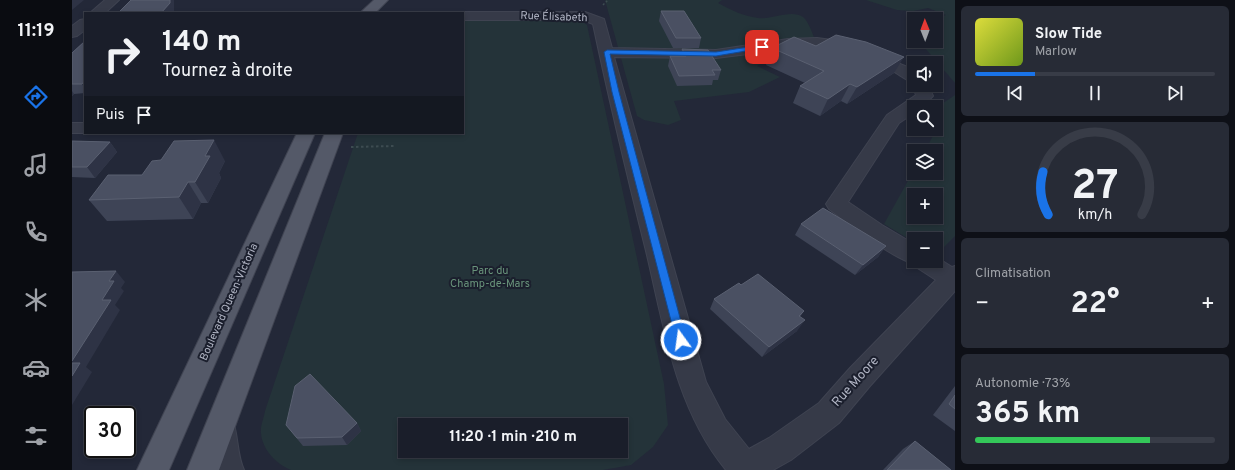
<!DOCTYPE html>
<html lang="fr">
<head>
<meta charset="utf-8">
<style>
  :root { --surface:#1a1e2a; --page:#272b36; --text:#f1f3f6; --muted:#9fa2a8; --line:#383c47; --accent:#1a73e8 }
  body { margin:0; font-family:Overpass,sans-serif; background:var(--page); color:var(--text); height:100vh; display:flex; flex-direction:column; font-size:15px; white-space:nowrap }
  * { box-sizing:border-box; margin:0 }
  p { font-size:13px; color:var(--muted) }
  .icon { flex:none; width:22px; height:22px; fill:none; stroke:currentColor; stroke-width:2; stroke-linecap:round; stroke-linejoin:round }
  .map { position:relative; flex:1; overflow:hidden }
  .drawer { display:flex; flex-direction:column; gap:6px; padding:6px; background:#0e1017; width:280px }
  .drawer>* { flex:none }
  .hud { position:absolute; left:12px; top:12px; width:380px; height:122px; border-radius:0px; box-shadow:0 2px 6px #0003,0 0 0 1px var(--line); background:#1a1e2a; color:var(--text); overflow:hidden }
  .needle { width:26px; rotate:359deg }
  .controls { position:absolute; left:835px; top:12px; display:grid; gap:8px }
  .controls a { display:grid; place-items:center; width:36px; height:36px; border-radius:0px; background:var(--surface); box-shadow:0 2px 6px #0003,0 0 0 1px var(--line); font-size:20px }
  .speed { position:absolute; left:12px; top:406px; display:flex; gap:8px; font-size:20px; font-weight:700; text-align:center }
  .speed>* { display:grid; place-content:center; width:52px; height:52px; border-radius:50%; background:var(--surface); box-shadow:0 2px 6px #0003,0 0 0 1px var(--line); line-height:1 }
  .speed .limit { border:2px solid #111; border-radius:6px; background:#fff; color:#111 }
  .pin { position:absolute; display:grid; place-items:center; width:34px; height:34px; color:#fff; margin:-17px; border-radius:8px; box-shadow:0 2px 6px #0006 }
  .me { position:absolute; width:44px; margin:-22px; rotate:346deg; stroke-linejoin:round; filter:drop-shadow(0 0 3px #0008) }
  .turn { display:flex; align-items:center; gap:14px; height:84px; padding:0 12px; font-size:18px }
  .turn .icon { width:52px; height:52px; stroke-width:2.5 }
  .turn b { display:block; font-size:28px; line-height:34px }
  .then { display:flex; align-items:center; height:38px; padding:0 12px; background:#0003; gap:8px; font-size:15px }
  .big { font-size:30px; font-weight:700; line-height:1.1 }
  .drawer .tile { flex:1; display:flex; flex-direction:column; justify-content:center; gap:6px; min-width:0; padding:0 14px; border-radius:6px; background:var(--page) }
  .drawer .dial { align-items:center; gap:0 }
  .dial svg { height:104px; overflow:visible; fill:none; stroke:var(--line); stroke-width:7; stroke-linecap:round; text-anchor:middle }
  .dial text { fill:var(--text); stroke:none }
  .song { display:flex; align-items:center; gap:12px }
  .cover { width:48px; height:48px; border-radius:6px; background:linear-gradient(135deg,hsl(60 70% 55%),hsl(80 70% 35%)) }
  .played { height:4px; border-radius:2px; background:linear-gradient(90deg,var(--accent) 25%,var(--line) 25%) }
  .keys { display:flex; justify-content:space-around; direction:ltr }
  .heat { display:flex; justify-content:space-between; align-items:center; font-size:22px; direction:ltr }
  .charge { height:6px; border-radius:3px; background:linear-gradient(90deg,#34c759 73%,var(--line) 0) }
  .trip { position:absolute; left:326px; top:418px; width:230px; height:40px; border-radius:0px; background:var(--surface); box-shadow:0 2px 6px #0003,0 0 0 1px var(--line); font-weight:700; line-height:40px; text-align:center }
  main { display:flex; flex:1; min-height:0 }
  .dock { display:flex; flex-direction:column; width:72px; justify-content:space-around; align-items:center; background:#0a0c11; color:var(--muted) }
  .dock .icon { width:28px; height:28px }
  .dock .current { color:var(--accent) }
  .dock b { font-size:18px; color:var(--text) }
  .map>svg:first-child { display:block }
</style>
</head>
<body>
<main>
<nav class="dock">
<b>11:19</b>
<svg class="icon current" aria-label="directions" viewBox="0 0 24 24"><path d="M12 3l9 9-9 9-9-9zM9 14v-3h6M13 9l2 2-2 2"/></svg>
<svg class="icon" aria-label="music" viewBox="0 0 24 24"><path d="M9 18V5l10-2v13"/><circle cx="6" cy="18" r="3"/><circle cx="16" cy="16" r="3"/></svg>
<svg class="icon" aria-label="phone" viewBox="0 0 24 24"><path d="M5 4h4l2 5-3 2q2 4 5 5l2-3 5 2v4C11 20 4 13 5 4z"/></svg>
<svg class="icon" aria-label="climate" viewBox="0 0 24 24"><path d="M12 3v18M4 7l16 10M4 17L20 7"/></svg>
<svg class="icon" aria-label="car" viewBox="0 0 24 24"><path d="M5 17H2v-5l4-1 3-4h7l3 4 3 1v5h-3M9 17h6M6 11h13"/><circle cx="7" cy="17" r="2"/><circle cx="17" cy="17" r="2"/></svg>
<svg class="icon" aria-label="filters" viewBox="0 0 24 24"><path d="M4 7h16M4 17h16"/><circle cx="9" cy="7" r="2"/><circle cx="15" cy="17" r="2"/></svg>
</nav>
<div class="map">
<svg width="883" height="470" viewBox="0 0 883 470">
  <rect width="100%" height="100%" fill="#232838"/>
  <g fill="#243339" fill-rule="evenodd">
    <path d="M 533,0 L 650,0 L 646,3 C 659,10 671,16 686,18 C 700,20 719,9 731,17 C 737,21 744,43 747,50 L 715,50 L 685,66 L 708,77 L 677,92 L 602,101 L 609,120 L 596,125 L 572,120 L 565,116 Z"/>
    <polygon points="794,0 883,0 883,83 847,41 864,41 864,19 874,15 856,8 841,11 825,10"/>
    <path d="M 391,20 L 496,20 L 511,22 L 515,25 L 592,384 L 596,425 L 581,447 L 559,465 L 531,470 L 219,470 C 204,464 190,449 189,433 C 188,426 192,418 193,411 L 286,133 L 391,133 ZM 333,425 L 549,425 L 549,451 L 333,451 Z"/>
    <path d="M 883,95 L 883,236 L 866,253 L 864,252 L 864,239 L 842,239 L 842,242 L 812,224 L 842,170 L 842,173 L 864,173 L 864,151 L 853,151 L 863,132 L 856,129 L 864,129 L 864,108 ZM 842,195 L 864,195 L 864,217 L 842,217 Z"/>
  </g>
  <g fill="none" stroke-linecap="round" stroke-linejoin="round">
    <g stroke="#3f4351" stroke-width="2">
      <g id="minor">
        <polygon points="33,0 47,0 33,13 18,13"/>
        <path d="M 391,12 L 513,12 L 532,19 L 540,48 L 644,50 L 716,39 L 745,38 L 760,40 L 781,45 L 838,68 L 842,71 L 842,85 L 856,85 L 861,96 L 850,107 L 842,107 L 842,113 L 827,123 L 776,202 L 810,225 L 842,244 L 842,261 L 864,261 L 864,257 L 880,267 L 883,266 L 883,291 L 798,386 L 767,423 L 719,460 L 701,470 L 654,470 C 603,408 592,326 574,251 C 555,175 537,100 521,24 L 511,20 L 391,20 L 391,13 L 387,13 ZM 731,47 C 762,47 789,57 817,69 C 826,73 833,80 842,83 L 840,85 L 844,95 L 815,115 L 754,204 L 757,209 C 780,226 815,255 842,264 L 844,267 L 864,280 L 778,368 L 747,403 L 697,438 L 677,449 L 653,419 L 634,382 L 542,57 L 644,58 Z"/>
        <polygon points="13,19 13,30 5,36 0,37 0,26 8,20"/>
        <polygon points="0,123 13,123 13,133 14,133 0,133"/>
        <path d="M 149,412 L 159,416 C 167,433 164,453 172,470 L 140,470 L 138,467 L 134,426 L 139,416 Z"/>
      </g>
    </g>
    <g stroke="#3f4351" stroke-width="2">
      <g id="major">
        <polygon points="302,0 316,0 303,13 288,13"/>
        <polygon points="225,133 243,133 97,470 65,470"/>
        <polygon points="253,133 271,133 147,470 115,470"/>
      </g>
    </g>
    <polyline stroke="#3d4c51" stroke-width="1.5" stroke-dasharray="2 2" stroke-linecap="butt" points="531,5 536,0"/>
    <polyline stroke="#3d4c51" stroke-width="2" stroke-dasharray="2.5 2.5" stroke-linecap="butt" points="279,147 322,146"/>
    <use href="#minor" fill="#363a48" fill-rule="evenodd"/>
    <use href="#major" fill="#545968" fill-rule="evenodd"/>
  </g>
  <g fill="#3e4456">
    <polygon points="589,11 629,38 627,48 601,48 587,21"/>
    <polygon points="13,41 13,93 2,94 0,96 0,53"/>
    <polygon points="744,46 822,73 775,104 769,101 748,116 721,103 728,86 733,83 694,65 700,48"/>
    <polygon points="610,49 649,70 646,80 641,80 640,85 605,86 596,66 598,56 608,56"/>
    <polygon points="0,141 38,142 45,152 23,178 0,177"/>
    <polygon points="153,161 147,173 149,178 136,203 129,203 121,219 35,221 17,200 70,175"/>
    <polygon points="729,224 814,246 806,257 783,275 723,235"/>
    <polygon points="669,285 732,311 728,317 725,331 690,357 638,309 642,299"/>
    <polygon points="883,386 883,431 861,415"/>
    <polygon points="285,423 289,431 275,445 231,446 214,425"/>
    <polygon points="843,441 879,470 811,470 831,449"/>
  </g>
  <g fill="#2e3345">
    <polygon points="0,0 12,0 0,10"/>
    <polygon points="98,0 102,0 102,11 100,13 89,13"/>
    <polygon points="832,57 822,73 775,104 785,87"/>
    <polygon points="13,80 13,89 10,84"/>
    <polygon points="778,84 769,101 748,116 756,99"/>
    <polygon points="0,91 2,94 0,96"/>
    <polygon points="142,140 153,161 147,173 149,178 136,203 123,182 133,156"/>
    <polygon points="38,142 45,152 23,178 15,167"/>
    <polygon points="116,182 129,203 121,219 107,197"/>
    <polygon points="814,246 806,257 783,275 791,265"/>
    <polygon points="44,271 53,282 49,288 52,291 43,305 48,310 14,367 20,372 0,405 0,361 30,300 37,281"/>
    <polygon points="733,320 725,331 690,357 697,347"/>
    <polygon points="285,423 289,431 275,445 270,437"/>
  </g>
  <g fill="#4a5062" stroke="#5a6071">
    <polygon points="59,0 98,0 98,3 89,13 46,13"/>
    <polygon points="589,11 612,11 629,38 604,38"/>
    <polygon points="764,35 794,42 832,57 785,87 778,84 756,99 728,86 752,71 700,48 722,37 744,46"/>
    <polygon points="13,41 13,80 10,84 0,84 0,53"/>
    <polygon points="610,49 636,50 649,70 640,70 643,75 607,76 598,56 614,56"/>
    <polygon points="142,140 133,156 138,156 123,182 116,182 107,197 17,200 36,175 70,175 80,161 89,160 102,141"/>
    <polygon points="0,141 38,142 15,167 0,167"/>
    <polygon points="751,208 814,246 791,265 729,224"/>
    <polygon points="44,271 37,281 42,281 30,300 39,300 0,361 0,272"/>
    <polygon points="686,274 732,311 727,316 733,320 697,347 642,299 667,283 669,285"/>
    <polygon points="0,363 8,363 0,376"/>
    <polygon points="238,374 285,423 270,437 225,438 214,425 223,386"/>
    <polygon points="883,395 883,409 877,404"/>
    <polygon points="843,441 879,470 815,470"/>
  </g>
  <polygon fill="#1a73e8" stroke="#114b97" points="690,45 693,47 692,48 644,56 538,54 547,92 614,340 613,343 609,344 605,343 604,340 540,92 532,52 535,50 644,52"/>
  <g text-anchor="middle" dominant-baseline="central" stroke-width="4" stroke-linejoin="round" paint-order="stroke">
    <g font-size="11" fill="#b1b5c4" stroke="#1b1f2d">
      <text transform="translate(482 17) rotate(2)">Rue Élisabeth</text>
      <text transform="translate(157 302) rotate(-66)">Boulevard Queen-Victoria</text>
    </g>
    <g font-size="11" fill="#69947b" stroke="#1b1f2d">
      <text x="418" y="271">Parc du<tspan x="418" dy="13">Champ-de-Mars</tspan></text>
    </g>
    <g font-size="13" fill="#b1b5c4" stroke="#1b1f2d">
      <text transform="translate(784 382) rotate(-48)">Rue Moore</text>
    </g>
  </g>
</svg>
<div class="controls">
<a><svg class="needle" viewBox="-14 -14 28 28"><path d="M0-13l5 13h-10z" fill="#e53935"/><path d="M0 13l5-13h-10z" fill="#9fa2a8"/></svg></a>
<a><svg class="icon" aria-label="sound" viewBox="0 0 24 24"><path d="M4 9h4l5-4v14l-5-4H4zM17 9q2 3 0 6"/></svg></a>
<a><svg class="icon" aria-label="search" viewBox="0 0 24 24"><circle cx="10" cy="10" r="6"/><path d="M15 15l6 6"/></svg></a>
<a><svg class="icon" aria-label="layers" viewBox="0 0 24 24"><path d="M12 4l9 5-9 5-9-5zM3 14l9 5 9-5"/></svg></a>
<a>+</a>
<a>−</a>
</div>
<div class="speed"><div class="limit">30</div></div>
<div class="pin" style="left:690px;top:47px;background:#d93025"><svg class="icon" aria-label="arrive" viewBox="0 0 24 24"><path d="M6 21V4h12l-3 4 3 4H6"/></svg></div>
<svg class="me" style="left:609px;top:340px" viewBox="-20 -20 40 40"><circle r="17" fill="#1a73e8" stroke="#fff" stroke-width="3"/><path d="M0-11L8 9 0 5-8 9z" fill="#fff"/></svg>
<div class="trip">11:20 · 1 min · 210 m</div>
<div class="hud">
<div class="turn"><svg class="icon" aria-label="right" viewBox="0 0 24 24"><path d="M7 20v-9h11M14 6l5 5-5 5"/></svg><div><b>140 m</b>Tournez à droite</div></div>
<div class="then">Puis<svg class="icon" aria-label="arrive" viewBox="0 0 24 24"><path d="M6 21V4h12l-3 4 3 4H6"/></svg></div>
</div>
</div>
<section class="drawer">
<div class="tile">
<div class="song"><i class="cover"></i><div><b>Slow Tide</b><p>Marlow</p></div></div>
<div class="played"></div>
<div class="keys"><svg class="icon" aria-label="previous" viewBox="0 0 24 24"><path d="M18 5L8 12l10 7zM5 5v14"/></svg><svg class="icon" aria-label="pause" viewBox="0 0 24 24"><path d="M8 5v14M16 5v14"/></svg><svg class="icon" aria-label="next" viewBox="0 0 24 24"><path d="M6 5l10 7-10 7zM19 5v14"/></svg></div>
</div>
<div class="tile dial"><svg viewBox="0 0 100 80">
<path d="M14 69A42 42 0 1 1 86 69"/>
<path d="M14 69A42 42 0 0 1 10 36" stroke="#1a73e8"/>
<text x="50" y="56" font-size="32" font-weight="700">27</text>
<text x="50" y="72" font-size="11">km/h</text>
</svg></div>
<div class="tile"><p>Climatisation</p>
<div class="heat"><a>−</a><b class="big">22°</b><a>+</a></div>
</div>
<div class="tile"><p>Autonomie · 73%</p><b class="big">365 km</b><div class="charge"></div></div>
</section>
</main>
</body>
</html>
